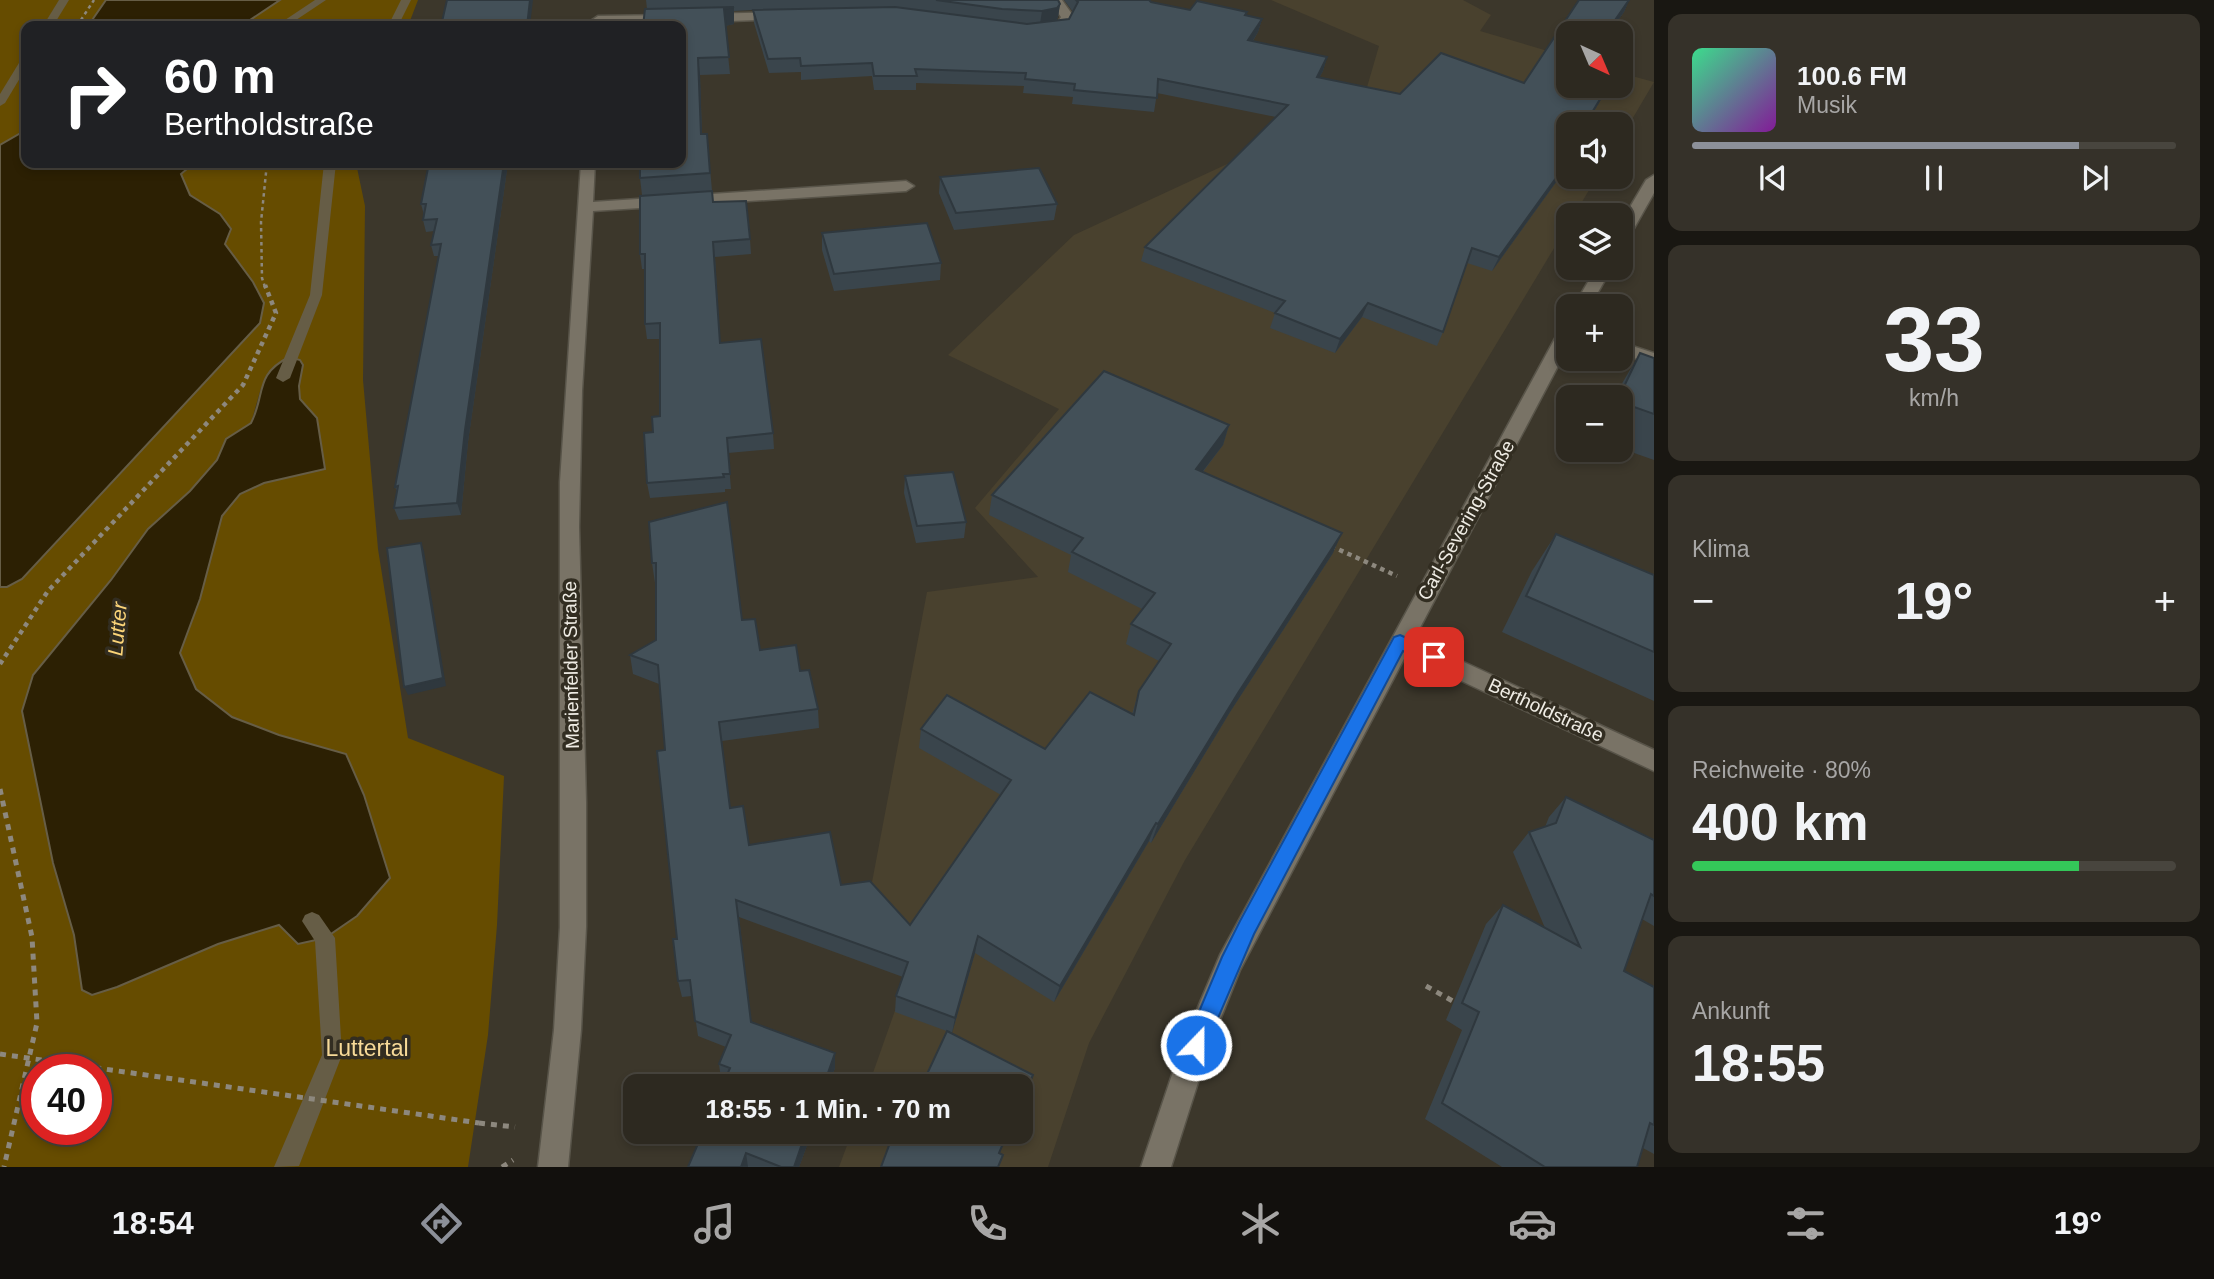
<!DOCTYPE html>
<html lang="de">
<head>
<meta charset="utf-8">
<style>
  :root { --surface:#2d2920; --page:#353129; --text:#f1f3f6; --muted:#a7a6a5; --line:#48453e; --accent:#8c9099 }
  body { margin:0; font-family:Arial,sans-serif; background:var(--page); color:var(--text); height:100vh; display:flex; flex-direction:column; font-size:26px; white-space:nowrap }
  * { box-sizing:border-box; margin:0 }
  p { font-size:23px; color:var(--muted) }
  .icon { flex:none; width:38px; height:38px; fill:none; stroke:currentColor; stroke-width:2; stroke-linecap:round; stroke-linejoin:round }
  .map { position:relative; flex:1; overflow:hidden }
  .drawer { display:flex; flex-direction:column; gap:14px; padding:14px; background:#191712; width:560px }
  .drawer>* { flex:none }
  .top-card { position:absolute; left:21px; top:21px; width:665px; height:147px; border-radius:14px; box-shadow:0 4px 10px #0003,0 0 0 2px var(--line); background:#202124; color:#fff; overflow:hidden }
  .needle { width:46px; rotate:136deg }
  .controls { position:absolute; left:1556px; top:21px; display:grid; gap:14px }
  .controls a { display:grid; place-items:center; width:77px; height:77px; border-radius:14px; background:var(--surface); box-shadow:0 4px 10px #0003,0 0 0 2px var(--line); font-size:35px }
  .speed { position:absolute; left:21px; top:1054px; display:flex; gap:14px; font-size:35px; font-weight:700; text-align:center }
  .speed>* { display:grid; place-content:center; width:91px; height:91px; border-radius:50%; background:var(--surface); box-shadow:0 4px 10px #0003,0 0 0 2px var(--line); line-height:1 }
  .speed .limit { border:10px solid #d22; background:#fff; color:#111 }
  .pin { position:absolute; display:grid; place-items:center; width:60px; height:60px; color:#fff; margin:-30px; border-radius:14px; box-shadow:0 4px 10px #0006 }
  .me { position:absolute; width:77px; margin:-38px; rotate:22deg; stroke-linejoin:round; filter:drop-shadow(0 0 5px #0008) }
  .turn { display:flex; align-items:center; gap:24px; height:147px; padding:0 28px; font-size:32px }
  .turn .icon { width:91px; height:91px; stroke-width:2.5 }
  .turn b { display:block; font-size:49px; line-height:60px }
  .big { font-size:52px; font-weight:700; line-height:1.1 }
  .drawer .widget { flex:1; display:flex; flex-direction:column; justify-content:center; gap:10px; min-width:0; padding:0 24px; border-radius:14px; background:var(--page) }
  .drawer .dial { align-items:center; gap:0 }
  .dial b { font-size:91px; line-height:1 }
  .song { display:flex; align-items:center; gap:21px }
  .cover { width:84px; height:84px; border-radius:10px; background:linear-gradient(135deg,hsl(150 70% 55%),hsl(290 70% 35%)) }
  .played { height:7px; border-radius:4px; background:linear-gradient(90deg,var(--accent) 80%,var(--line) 80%) }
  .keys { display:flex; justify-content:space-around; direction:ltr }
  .heat { display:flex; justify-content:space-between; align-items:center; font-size:38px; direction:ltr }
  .charge { height:10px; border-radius:5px; background:linear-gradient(90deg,#34c759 80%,var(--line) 0) }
  .trip { position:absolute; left:623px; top:1074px; width:410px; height:70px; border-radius:14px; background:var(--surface); box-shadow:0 4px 10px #0003,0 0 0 2px var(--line); font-weight:700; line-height:70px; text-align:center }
  .dock { display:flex; height:112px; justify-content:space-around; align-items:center; background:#12100d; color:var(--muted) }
  .dock .icon { width:49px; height:49px }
  .dock .on { color:var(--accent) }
  .dock b { font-size:32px; color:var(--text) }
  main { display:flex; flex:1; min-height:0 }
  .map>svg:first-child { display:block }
</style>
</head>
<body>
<main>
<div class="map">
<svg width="1654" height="1167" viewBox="0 0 1654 1167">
  <rect width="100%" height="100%" fill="#3c372b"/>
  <polygon fill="#49412e" points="1271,0 1463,0 1491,15 1480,31 1568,57 1568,86 1620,86 1621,73 1654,82 1621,138 1620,124 1568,124 1568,177 1597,177 1574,215 1568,215 1568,225 1185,860 1089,1043 1048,1167 839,1167 852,1132 1020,1132 1020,1087 868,1087 915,954 869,898 927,592 1038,577 975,508 1059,409 948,355 1074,235 1363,101 1379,46"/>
  <g fill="#664c00" fill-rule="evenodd">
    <polygon points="0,0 106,0 88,26 26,26 26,130 0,145"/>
    <polygon points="280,0 418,0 408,26 241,26"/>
    <path d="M 194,163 L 356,163 L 365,206 L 363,380 L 378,549 L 408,738 L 504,776 L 497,925 L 488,1035 L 468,1167 L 0,1167 L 0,587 L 7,587 L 22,579 L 260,323 L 264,303 L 253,282 L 224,244 L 220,214 L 189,195 L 181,174 ZM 303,366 L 299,386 L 300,399 L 317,418 L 325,469 L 264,483 L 240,494 L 222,516 L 200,599 L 180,652 L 196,689 L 232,717 L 279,735 L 280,925 L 218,944 L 117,987 L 92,995 L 82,990 L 74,935 L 53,863 L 22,711 L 33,675 L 111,580 L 148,529 L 190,491 L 217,460 L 226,439 L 251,423 L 261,388 ZM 37,1069 L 96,1069 L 96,1129 L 37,1129 Z"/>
  </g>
  <g fill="#2c2003" stroke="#665d46" stroke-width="2">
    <polygon points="106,0 280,0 241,26 88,26"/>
    <polygon points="26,130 26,163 194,163 181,174 190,195 220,214 231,229 225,244 253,282 264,303 260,323 22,579 7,587 0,587 0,145"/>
    <path d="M 289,357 L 300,360 L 303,365 L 299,386 L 300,399 L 317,418 L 325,469 L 264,483 L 240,494 L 222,516 L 200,599 L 180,653 L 196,689 L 232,717 L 279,735 L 346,754 L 364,795 L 390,878 L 357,916 L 325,938 L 298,944 L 279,925 L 218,944 L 117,987 L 92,995 L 82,990 L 74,935 L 53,863 L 22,711 L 33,675 L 111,580 L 148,529 L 190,491 L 217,460 L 226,439 L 251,423 C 266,394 254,375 289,357 Z"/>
  </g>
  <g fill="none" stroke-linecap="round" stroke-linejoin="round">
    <g fill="#665d46" fill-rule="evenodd">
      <polygon points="59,0 69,0 53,26 43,26"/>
      <polygon points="315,0 326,0 287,26 276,26"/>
      <polygon points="401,0 411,0 398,26 388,26"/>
      <polygon points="26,57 26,68 5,103 0,106 0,94 22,58"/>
      <polygon points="324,163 336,163 322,295 290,378 283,382 276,378 310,295"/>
      <polygon points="312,912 319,915 335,938 342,1055 299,1166 274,1167 322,1055 315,941 302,921 305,915"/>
    </g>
    <g stroke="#585449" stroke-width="3">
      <g id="minor">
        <polygon points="1049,0 1062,0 1074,17 1067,30 1044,35 1037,31 1039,28 1057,24 1061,17"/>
        <polygon points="782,12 788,16 787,19 705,22 699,18 705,14"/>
        <polygon points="673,15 678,16 678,22 598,24 592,20 598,16"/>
        <polygon points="581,163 595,163 593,202 906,181 914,186 906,191 593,211 582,391 579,527 586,802 586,927 581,1030 568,1167 538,1167 554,1030 560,927 560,482"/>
        <polygon points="1654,175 1654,193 1628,239 1620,244 1620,224 1646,180"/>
        <polygon points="1596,268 1612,268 1590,306 1574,306"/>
        <polygon points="1568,326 1568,347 1414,639 1654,750 1654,771 1406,655 1240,970 1210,1045 1171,1167 1141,1167 1182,1045 1220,955 1559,331"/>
        <polygon points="1620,342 1654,353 1654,365 1620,353"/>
      </g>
    </g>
    <g stroke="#8d887e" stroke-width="2.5" stroke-dasharray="3.5 3.5" stroke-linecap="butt">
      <polyline points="77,26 94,0"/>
      <polyline points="265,287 262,278 261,222 267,163"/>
    </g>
    <g stroke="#8d887e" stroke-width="4.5" stroke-dasharray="4.5 4.5" stroke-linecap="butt">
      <polyline points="1331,546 1397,576"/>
      <polyline points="0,664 48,591 243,385 276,313 265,285"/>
    </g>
    <g stroke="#8d887e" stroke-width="5" stroke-dasharray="6 6" stroke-linecap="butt">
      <polyline points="0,789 32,937 37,1023 4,1167"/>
      <polyline points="1426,986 1458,1004"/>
      <polyline points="479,1123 515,1127"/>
      <polyline points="502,1167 513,1160"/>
    </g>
    <use href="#minor" fill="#797366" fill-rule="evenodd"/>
    <polyline stroke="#8d887e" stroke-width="5" stroke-dasharray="6 6" stroke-linecap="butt" points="0,1054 479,1123"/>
  </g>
  <g fill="#3a454c">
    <polygon points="646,0 1058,0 1060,4 1058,17 1056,21 1069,19 1073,12 1064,0 1149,0 1151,2 1190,10 1197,1 1247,12 1246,15 1262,19 1258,32 1253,41 1327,57 1323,71 1319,78 1400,94 1441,53 1524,83 1579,0 1629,0 1624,12 1609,33 1568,33 1568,86 1609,86 1586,124 1568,124 1568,155 1563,163 1566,164 1559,178 1492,271 1467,263 1443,332 1437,346 1362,317 1335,353 1270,328 1275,313 1141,261 1145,247 1276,117 1157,93 1154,112 1072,104 1073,97 1023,93 1024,86 916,83 916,90 874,90 872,76 801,80 801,72 769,73 754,23 753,10 734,11 734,24 725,26 730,74 700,75 702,134 707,134 713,202 746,201 750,239 751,254 715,257 720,343 761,339 773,433 774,449 728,453 731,489 725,489 725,492 650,498 647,483 644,433 653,432 652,417 660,416 660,339 647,339 645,324 645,269 642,269 640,254 640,196 642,195 640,178 640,163 681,163 681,26 643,26 645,9 647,9"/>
    <polygon points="508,163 468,442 461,515 399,520 394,508 397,491 395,487 439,256 434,256 431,245 434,231 426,232 423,220 424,215 421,204"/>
    <polygon points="940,177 1057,204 1054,220 954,230 939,193"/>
    <polygon points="822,233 941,263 940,280 834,291 822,250"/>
    <polygon points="1640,353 1654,358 1654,460 1620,448 1620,397 1614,397"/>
    <polygon points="1229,425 1223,445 1203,472 1333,553 1230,712 1151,843 1149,841 1054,1002 975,953 952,1033 895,1012 896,996 903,977 739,917 751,1022 835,1053 835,1068 828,1087 722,1087 725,1080 721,1079 719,1064 726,1047 698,1036 692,996 682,997 678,981 677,939 665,750 659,684 633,674 630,655 656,640 656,583 655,583 652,563 649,522 742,620 760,650 800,671 818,709 819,728 722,741 730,808 749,845 841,885 910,925 1001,795 919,748 921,729 1045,749 1132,714 1139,691 1159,661 1126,644 1131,624 1142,609 1068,572 1071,555 989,515 992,495"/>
    <polygon points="905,476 966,522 964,538 916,543 904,493"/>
    <polygon points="1556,534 1654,575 1654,701 1502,632 1532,571"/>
    <polygon points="1566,797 1654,840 1654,926 1642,919 1624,971 1654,987 1654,1154 1643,1148 1637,1167 1502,1167 1425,1119 1462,1030 1446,1020 1486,924 1503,905 1545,928 1513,852 1529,832 1545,827 1549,817"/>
    <polygon points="703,1132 812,1132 799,1167 688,1167"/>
  </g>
  <g fill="#2f383e">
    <polygon points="530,0 533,0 530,26 527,26"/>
    <polygon points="1629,0 1624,12 1609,33 1606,33"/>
    <polygon points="1060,4 1058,17 1055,22 1040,24 1042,11"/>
    <polygon points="734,7 734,24 725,26 724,9"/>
    <polygon points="1262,19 1258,32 1245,54 1248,40"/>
    <polygon points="1327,57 1323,71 1312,91 1317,77"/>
    <polygon points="698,58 700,75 702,152 701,134"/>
    <polygon points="1608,86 1609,86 1586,124 1585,124"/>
    <polygon points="504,163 508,163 468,442 461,515 457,503 465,430"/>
    <polygon points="1566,164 1559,178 1492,271 1499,257"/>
    <polygon points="1368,303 1362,317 1335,353 1340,339"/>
    <polygon points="1229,425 1223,445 1189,489 1196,469"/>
    <polygon points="1342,533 1333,553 1230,712 1151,843 1158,824 1238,693"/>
    <polygon points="421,543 424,551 446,686 408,695 404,687"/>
    <polygon points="1156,823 1149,841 1054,1002 1060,986"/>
    <polygon points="978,936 975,953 952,1033 955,1018"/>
    <polygon points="835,1053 835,1068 828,1087 823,1087"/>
    <polygon points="806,1132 812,1132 799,1167 794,1167"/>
    <polygon points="746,1153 748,1167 741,1167"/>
  </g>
  <g fill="#435058" stroke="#2f383e" stroke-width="2">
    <polygon points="447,0 530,0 527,26 441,26"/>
    <polygon points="936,0 1058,0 1060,4 1057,8 1042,11 1002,9"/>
    <polygon points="1076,0 1149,0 1151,2 1190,10 1197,1 1247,12 1245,15 1262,19 1248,40 1327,57 1317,77 1400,94 1441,53 1524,83 1579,0 1629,0 1606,33 1568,33 1568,86 1608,86 1585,124 1568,124 1568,153 1562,163 1566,164 1499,257 1472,248 1443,332 1368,303 1340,339 1275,313 1285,301 1145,247 1288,105 1158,79 1157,98 1074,90 1075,84 1025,79 1026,73 915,69 917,76 874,76 872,63 801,66 800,58 768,59 753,10 895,7 1027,24 1069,19 1078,2"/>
    <polygon points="734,7 724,9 729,57 698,58 701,134 707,134 710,173 640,178 640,163 681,163 681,26 643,26 645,9"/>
    <polygon points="429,163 504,163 465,430 457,503 394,508 398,486 395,487 441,244 431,245 437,219 423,220 426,204 421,204"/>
    <polygon points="1039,168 1057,204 956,213 940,177"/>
    <polygon points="712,191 713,202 746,201 750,239 713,242 720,343 761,339 773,433 727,438 730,474 723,474 724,477 647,483 644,433 653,432 652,417 660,416 660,323 645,324 645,254 640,254 640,196"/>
    <polygon points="927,223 941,263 834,274 822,233"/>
    <polygon points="1640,353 1654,358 1654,414 1620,402 1620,397 1619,397"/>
    <polygon points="1104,371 1229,425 1196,469 1342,533 1238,693 1158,824 1156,823 1060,986 978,936 955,1018 896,996 908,962 736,900 751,1022 835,1053 823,1087 722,1087 730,1068 719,1064 731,1035 695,1021 690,980 678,981 673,939 677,939 657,751 665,750 658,665 630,655 656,640 656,563 652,563 649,522 727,502 742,620 755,619 760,650 796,645 800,671 809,670 818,709 719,722 730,808 743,806 749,845 830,832 841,885 870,881 910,925 1011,780 921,729 947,695 1045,749 1090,692 1134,715 1139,691 1171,644 1131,624 1155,593 1072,552 1083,538 992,495"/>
    <polygon points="953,472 966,522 917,526 905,476"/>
    <polygon points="1556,534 1654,575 1654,652 1526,596"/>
    <polygon points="421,543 443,678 404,687 387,548"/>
    <polygon points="1566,797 1654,840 1654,896 1651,894 1624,971 1654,987 1654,1125 1650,1123 1637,1167 1545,1167 1442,1103 1479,1012 1462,1003 1503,905 1580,947 1529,832 1556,823"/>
    <polygon points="947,1031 1033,1075 1020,1104 1020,1087 921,1087"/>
    <polygon points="703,1132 806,1132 794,1167 781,1167 746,1153 741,1167 688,1167"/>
    <polygon points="894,1132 1008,1132 999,1153 1003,1155 998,1167 881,1167"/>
  </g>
  <polygon fill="#1a73e8" stroke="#114b97" stroke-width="2" points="1400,635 1440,653 1442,657 1440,662 1434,664 1403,651 1254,934 1203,1053 1196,1056 1188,1053 1185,1045 1222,957 1240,921 1394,637"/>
  <g text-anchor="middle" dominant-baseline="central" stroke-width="7" stroke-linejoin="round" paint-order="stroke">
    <g font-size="19" fill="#efece4" stroke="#322d21">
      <text transform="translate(1466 520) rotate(-61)">Carl-Severing-Straße</text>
      <text transform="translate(571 665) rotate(-91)">Marienfelder Straße</text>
      <text transform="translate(1546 710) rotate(25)">Bertholdstraße</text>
    </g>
    <g font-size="21" font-style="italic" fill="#fbd478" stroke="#322d21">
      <text transform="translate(117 629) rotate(-85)">Lutter</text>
    </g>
    <g font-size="23" fill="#f7da98" stroke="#322d21">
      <text x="367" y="1048">Luttertal</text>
    </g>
  </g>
</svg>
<div class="controls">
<a><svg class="needle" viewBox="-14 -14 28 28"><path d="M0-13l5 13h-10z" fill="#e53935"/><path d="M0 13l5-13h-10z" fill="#a7a6a5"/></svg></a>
<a><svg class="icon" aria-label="sound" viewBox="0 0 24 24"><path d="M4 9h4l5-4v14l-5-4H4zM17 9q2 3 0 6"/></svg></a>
<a><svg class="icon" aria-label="layers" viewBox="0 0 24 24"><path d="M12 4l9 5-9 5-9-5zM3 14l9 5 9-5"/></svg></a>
<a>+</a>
<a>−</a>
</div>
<div class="speed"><div class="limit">40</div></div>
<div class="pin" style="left:1434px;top:657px;background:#d93025"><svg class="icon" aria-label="arrive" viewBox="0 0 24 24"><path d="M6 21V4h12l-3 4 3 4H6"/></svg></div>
<svg class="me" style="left:1196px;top:1045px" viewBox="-20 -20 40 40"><circle r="17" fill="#1a73e8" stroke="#fff" stroke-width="3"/><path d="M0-11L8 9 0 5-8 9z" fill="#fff"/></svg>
<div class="trip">18:55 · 1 Min. · 70 m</div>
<div class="top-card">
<div class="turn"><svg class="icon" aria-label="right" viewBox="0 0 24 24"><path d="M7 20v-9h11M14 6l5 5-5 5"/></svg><div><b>60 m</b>Bertholdstraße</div></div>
</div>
</div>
<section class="drawer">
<div class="widget">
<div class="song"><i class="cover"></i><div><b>100.6 FM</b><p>Musik</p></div></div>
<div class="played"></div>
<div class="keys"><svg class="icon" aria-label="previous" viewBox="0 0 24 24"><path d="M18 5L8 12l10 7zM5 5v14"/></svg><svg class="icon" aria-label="pause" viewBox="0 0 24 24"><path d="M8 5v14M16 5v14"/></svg><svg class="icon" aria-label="next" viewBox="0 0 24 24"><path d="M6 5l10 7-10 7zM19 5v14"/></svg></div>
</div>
<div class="widget dial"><b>33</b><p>km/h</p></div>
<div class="widget"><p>Klima</p>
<div class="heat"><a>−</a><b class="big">19°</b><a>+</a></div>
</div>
<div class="widget"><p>Reichweite · 80%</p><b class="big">400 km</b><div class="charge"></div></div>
<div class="widget"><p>Ankunft</p><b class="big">18:55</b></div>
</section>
</main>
<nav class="dock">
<b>18:54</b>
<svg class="icon on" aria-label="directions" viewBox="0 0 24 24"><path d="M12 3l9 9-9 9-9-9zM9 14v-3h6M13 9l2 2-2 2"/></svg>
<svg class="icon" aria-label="music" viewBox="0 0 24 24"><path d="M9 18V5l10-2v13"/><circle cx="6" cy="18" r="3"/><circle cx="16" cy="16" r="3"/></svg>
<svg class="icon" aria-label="phone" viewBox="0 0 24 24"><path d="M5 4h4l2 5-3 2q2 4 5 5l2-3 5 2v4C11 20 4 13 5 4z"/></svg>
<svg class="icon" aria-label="climate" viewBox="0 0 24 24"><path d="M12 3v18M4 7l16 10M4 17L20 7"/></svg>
<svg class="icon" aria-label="car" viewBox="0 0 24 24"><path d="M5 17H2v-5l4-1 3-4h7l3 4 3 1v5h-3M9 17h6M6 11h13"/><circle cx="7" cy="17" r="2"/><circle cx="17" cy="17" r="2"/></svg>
<svg class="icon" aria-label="filters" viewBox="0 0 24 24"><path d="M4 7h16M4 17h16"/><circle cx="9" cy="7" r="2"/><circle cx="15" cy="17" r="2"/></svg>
<b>19°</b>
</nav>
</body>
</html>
